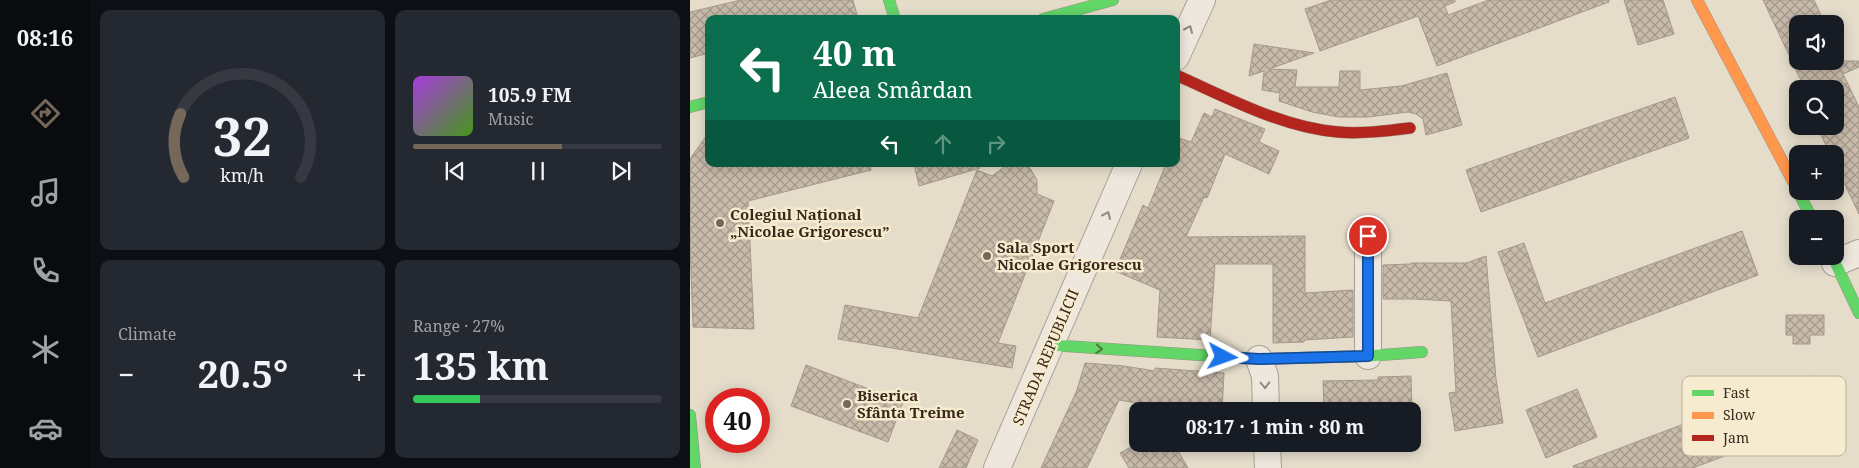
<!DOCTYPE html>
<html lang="en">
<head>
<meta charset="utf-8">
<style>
  :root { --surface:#171b24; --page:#242831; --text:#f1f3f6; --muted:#9ea1a6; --line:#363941; --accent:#756859 }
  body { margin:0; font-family:"Noto Serif",serif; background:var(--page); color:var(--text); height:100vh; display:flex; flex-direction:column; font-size:19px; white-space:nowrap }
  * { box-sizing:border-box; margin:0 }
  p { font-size:16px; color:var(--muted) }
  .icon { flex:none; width:28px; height:28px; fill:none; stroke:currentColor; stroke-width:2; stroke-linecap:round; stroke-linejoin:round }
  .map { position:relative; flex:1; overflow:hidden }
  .side { display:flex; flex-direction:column; gap:10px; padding:10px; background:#0d0f14; width:600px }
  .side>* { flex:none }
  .hud { position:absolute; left:15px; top:15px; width:475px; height:152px; border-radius:10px; box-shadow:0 2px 12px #0003; background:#0b6e4f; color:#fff; overflow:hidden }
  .fabs { position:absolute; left:1099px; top:15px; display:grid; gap:10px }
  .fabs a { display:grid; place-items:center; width:55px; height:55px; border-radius:10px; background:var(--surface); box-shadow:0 2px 12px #0003; font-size:25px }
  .speed { position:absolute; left:15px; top:388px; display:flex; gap:10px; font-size:25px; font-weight:700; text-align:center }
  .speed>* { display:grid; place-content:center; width:65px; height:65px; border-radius:50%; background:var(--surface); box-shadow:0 2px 12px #0003; line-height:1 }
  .speed .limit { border:8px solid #d22; background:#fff; color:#111 }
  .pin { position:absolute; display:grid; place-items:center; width:42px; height:42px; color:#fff; margin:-21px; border:2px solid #fff; border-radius:50%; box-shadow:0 1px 5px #0007 }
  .me { position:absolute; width:55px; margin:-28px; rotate:94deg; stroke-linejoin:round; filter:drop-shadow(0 0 4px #0008) }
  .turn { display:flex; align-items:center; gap:18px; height:105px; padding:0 25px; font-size:22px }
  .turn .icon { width:65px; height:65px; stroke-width:2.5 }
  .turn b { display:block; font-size:35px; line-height:42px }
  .lanes { display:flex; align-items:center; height:48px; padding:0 25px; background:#0003; justify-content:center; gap:25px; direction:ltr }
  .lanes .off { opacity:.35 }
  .big { font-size:38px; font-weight:700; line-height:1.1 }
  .side .widget { flex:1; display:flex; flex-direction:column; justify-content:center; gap:8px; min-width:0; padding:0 18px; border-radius:10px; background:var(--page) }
  .side .dial { align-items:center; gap:0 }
  .dial svg { height:130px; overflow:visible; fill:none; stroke:var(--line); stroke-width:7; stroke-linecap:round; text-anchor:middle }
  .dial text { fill:var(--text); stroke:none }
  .song { display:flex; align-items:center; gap:15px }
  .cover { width:60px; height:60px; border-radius:8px; background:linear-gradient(135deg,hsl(280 70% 55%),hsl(100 70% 35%)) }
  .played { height:5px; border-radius:2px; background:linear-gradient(90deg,var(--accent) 60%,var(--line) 60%) }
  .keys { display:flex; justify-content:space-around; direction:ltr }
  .heat { display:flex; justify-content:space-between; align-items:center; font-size:28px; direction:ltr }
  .charge { height:8px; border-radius:4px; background:linear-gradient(90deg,#34c759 27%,var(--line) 0) }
  .side .tiles { flex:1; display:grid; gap:10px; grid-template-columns:repeat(2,1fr) }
  .trip { position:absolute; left:439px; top:402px; width:292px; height:50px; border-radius:10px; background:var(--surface); box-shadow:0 2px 12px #0003; font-weight:700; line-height:50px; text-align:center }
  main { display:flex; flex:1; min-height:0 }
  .dock { display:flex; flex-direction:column; width:90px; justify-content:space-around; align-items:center; background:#090b0e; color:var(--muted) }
  .dock .icon { width:35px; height:35px }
  .dock .selected { color:var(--accent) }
  .dock b { font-size:22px; color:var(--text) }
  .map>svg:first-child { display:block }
</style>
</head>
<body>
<main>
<nav class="dock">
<b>08:16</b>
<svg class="icon selected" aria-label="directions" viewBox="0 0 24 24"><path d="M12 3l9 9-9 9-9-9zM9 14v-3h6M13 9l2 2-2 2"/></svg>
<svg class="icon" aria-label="music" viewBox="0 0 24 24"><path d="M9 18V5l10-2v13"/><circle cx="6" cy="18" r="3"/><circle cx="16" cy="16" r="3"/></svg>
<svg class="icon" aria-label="phone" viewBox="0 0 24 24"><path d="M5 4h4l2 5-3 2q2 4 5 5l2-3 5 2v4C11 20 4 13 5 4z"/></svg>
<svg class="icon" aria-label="climate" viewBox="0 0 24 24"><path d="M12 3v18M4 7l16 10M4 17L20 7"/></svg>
<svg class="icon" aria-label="car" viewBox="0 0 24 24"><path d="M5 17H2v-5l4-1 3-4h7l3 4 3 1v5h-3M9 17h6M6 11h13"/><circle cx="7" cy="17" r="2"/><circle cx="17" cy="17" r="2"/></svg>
</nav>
<section class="side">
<div class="tiles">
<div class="widget dial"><svg viewBox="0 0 100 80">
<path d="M14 69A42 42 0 1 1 86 69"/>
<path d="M14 69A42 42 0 0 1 12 30" stroke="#756859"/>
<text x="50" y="56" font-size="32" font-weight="700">32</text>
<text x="50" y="72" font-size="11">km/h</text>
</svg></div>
<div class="widget">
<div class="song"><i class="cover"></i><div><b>105.9 FM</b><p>Music</p></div></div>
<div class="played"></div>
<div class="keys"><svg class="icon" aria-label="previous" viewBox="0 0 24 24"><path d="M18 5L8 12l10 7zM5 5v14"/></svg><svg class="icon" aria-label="pause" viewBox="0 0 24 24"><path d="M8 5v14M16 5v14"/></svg><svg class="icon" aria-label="next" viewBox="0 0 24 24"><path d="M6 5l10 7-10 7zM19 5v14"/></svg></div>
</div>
<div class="widget"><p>Climate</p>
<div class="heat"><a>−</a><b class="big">20.5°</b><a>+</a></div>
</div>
<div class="widget"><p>Range · 27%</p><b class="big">135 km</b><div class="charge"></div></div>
</div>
</section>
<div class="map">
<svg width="1169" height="468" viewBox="0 0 1169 468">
  <defs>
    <pattern id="building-cross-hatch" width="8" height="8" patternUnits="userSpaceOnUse" patternTransform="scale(1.25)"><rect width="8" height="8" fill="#c9bbab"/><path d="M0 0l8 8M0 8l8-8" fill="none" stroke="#a4988a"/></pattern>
  </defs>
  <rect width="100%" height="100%" fill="#e5ddca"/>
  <g fill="url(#building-cross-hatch)" stroke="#a5988a">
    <polygon points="51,0 163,0 168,19 19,19 19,53 0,58 0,12"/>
    <polygon points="641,0 765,0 765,2 755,6 758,15 799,0 919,0 919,2 747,66 728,16 630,51 615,9"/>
    <polygon points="934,0 973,0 984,34 948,45"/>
    <polygon points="1073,0 1124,0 1135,24 1108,24 1108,61 1145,61 1145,57 1147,61 1169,61 1169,67 1153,74 1169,107 1169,214 1145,164 1145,154 1140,154 1127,126 1145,126 1145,89 1115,89"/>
    <polygon points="564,44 624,53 579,69 607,70 605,87 649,87 650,71 670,71 670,90 711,86 757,73 772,125 736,135 733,119 726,114 718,112 678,117 649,117 622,112 589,101 590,93 572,90 574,71 559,76"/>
    <polygon points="985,97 999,138 791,212 776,170"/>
    <polygon points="525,109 575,129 569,142 589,151 579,174 535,154 517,198 514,197 496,237 615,236 615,293 663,290 663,337 614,340 614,342 583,343 583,264 525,264 520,340 467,337 470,290 425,271 453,205 458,208 476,164 486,164 486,137 501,142 514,113 522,117"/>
    <polygon points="19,132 19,164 180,164 181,170 58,201 64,329 3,327 0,245 0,159"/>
    <polygon points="224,164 289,164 290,168 229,186"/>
    <polygon points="318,164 333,164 340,168 347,180 347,194 364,201 308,343 326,346 322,368 148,339 155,305 228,318 287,170 302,176"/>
    <polygon points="1052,231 1068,275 848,357 808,252 834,243 855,303"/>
    <polygon points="796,256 806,379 813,423 765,431 759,393 766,392 761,301 723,299 693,299 693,265 721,264 721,263 776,263"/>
    <polygon points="1096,315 1134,315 1134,335 1120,335 1120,344 1103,344 1103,335 1096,335"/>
    <polygon points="395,363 434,366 465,371 465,368 534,373 532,411 464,411 465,406 429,400 397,468 351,468 387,390"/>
    <polygon points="116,365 213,402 198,442 101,406"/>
    <polygon points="721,376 722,411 634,411 633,381 688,380 688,377"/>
    <polygon points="1120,376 1136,417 1003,468 884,468 883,466"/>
    <polygon points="887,389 907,437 856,458 836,410"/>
    <polygon points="267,430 288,440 276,468 249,468"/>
    <polygon points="448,443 484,444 498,468 439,468 430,453"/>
  </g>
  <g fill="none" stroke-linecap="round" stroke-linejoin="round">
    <g stroke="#aaa194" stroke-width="28">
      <g id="street">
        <polyline points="486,57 512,0"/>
        <polyline points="1145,263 1169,253"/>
        <polyline points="678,356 678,236"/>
        <polyline points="569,359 575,376 576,411"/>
        <polyline points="577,444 578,468"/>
        <polyline points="307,468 439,164"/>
      </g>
    </g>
    <g stroke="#9a9184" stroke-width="12">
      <g id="fast">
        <polyline points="199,0 205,19"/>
        <polyline points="353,19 423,0"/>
        <polyline points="0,107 19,102"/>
        <polyline points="1108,191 1122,219"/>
        <polyline points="1142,256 1169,313"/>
        <polyline points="360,345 569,359 678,356 732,352"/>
        <polyline points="0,415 5,468"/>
      </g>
    </g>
    <g stroke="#9a9184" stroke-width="12">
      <polyline id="slow" points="1007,0 1108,191"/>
    </g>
    <g stroke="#9a9184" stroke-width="12">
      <path id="jam" d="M 486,75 C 536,97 593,128 648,132 C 672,134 696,131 720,128"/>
    </g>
    <use href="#street" stroke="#ede7dd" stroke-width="26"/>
    <use href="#fast" stroke="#63d668" stroke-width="11"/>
    <use href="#slow" stroke="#ff974d" stroke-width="11"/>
    <use href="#jam" stroke="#b3261e" stroke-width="11"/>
  </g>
  <defs><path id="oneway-chevron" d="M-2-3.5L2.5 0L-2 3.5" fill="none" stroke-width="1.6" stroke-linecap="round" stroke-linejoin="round" transform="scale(1.25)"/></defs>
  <g stroke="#93887c">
    <use href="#oneway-chevron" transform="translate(499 29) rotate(-66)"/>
    <use href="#oneway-chevron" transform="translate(417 215) rotate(-66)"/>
    <use href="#oneway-chevron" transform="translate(575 385) rotate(88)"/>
  </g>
  <use stroke="#4c773e" href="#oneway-chevron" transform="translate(409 349) rotate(4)"/>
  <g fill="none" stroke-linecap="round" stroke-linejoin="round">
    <g stroke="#114b97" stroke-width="12">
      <polyline id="route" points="533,357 569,359 678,356 678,236"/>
    </g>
    <use href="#route" stroke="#1a73e8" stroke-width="9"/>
  </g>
  <g fill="#756859" stroke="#f7ebcf" stroke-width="2">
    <circle cx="30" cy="223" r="5"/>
    <circle cx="297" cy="256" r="5"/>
    <circle cx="157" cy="404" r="5"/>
  </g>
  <g text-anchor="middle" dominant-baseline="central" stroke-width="5" stroke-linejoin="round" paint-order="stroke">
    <g font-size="15" font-weight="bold" fill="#39291c" stroke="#f7ebcf" text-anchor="start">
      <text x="40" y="214">Colegiul Național<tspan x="40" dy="17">„Nicolae Grigorescu”</tspan></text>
      <text x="307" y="247">Sala Sport<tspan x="307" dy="17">Nicolae Grigorescu</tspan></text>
      <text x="167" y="395">Biserica<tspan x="167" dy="17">Sfânta Treime</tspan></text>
    </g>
    <g font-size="15" fill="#39291c" stroke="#f7ebcf">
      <text transform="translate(355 357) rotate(-67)">STRADA REPUBLICII</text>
    </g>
  </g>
  <rect x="992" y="376" width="164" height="80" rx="8" fill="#f7ebcf" stroke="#beb199" stroke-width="1"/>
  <rect x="1002" y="390" width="22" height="6" fill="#63d668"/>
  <rect x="1002" y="412" width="22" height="7" fill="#ff974d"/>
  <rect x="1002" y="435" width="22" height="6" fill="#b3261e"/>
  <g font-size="14" fill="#39291c">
    <text x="1033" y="398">Fast</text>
    <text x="1033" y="420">Slow</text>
    <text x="1033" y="443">Jam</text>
  </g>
</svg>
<div class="fabs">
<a><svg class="icon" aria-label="sound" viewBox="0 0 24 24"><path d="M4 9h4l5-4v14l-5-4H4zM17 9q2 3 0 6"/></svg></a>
<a><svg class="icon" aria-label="search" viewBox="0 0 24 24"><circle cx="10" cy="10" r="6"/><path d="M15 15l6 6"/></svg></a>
<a>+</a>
<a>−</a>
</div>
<div class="speed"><div class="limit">40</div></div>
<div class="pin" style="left:678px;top:236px;background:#d93025"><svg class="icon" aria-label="arrive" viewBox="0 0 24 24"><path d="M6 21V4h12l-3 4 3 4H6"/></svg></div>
<svg class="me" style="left:533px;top:357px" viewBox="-20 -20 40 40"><path d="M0-17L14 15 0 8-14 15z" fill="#1a73e8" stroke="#fff" stroke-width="4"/></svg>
<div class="trip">08:17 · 1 min · 80 m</div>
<div class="hud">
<div class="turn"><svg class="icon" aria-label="left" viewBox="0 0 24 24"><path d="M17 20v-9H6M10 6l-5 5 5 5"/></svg><div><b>40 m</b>Aleea Smârdan</div></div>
<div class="lanes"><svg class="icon" aria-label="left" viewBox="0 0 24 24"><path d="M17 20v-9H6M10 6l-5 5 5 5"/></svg><svg class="icon off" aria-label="ahead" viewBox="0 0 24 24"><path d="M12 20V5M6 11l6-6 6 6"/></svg><svg class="icon off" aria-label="right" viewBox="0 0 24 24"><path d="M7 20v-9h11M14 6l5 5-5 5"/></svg></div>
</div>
</div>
</main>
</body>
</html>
